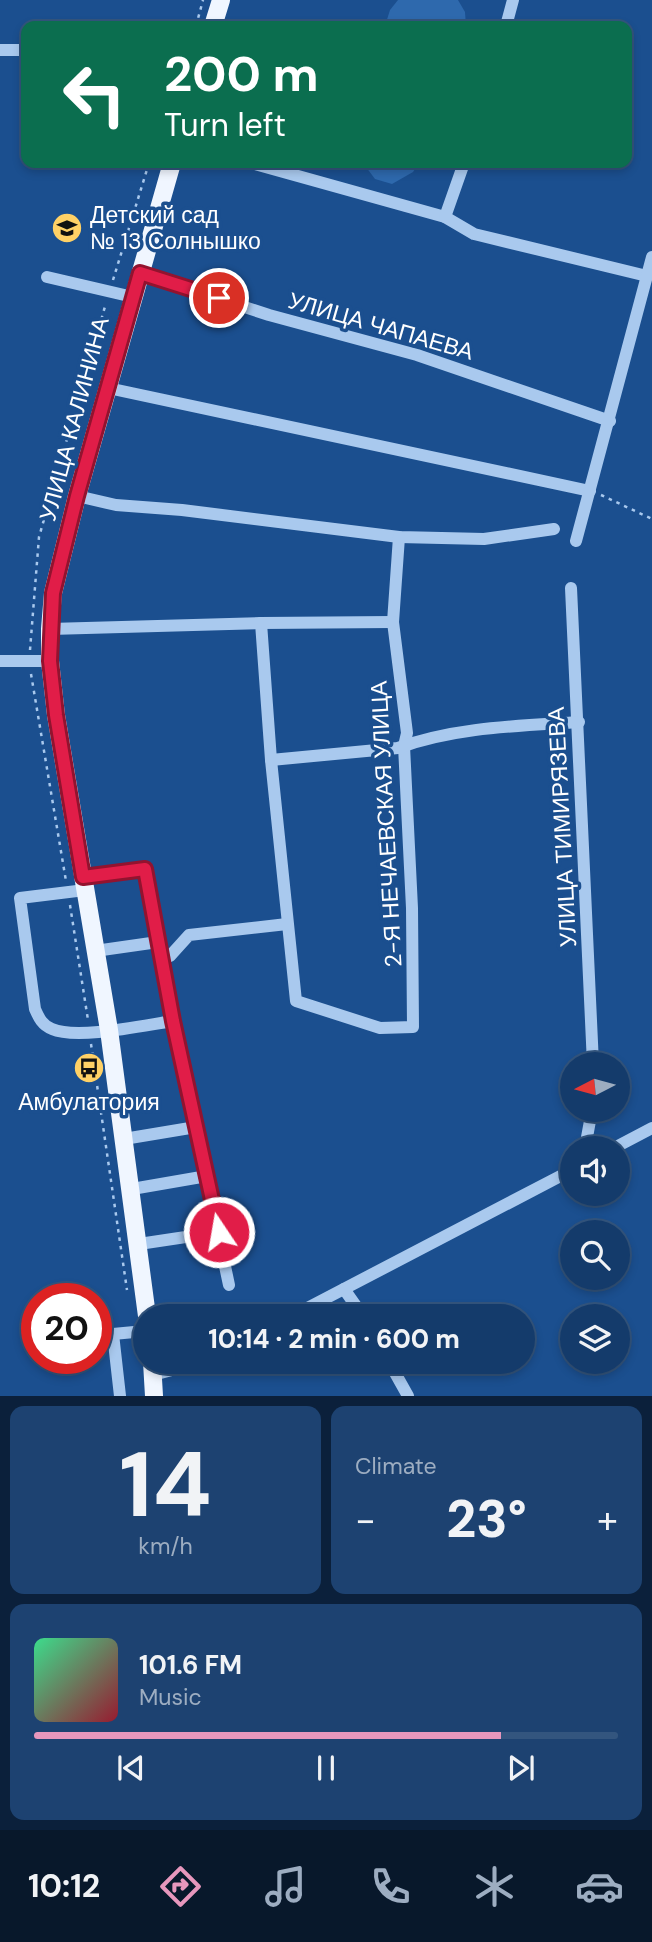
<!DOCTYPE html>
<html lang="en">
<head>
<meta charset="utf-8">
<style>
  :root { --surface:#143b6b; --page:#1d4271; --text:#f1f3f6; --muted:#9dadc1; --line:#33557e; --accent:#e797bd }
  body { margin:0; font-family:"DM Sans",sans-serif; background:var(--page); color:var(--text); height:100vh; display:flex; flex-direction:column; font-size:26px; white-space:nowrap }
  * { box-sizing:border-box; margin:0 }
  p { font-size:23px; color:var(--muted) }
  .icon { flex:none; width:38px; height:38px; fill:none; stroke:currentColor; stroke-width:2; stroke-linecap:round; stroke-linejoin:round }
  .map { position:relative; height:1396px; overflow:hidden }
  .details { display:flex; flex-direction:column; gap:10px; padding:10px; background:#0b203b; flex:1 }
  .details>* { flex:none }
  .banner { position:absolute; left:21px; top:21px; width:611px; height:147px; border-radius:14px; box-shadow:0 4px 10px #0003,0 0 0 2px var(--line); background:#0b6e4f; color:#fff; overflow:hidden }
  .needle { width:46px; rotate:264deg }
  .buttons { position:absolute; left:560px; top:1052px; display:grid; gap:14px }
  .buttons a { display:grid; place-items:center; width:70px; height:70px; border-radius:50%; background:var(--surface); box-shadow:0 4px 10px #0003,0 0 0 2px var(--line); font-size:35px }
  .speed { position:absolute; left:21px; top:1283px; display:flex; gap:14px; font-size:35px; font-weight:700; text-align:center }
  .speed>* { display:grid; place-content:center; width:91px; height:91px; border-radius:50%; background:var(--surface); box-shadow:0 4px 10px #0003,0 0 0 2px var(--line); line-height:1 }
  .speed .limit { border:10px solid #d22; background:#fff; color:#111 }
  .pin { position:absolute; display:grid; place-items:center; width:60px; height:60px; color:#fff; margin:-30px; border:4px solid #fff; border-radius:50%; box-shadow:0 2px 7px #0007 }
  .me { position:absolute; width:77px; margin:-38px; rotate:348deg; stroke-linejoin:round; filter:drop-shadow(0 0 5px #0008) }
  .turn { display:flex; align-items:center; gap:24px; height:147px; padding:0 28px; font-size:32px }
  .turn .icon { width:91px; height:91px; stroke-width:2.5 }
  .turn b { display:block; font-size:49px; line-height:60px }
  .big { font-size:52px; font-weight:800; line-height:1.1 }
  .details .card { flex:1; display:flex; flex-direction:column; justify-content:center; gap:10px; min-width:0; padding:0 24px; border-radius:14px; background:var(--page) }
  .details .dial { align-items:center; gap:0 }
  .dial b { font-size:91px; line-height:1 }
  .song { display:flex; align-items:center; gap:21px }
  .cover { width:84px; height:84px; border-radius:10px; background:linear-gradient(135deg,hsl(150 70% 55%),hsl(350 70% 35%)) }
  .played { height:7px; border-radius:4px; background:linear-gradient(90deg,var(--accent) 80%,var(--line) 80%) }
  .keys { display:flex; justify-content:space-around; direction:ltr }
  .heat { display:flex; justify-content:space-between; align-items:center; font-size:38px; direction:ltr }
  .details .tiles { flex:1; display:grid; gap:10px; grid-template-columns:1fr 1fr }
  .card:last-child { grid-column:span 2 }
  .trip { position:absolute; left:133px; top:1304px; width:402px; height:70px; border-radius:35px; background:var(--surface); box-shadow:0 4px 10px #0003,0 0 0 2px var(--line); font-weight:800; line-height:70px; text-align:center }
  .tab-bar { display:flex; height:112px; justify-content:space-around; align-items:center; background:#08182b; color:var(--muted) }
  .tab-bar .icon { width:49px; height:49px }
  .tab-bar .selected { color:var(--accent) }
  .tab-bar b { font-size:32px; color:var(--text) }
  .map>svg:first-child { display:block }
</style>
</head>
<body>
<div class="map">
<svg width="652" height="1396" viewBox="0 0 652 1396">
  <rect width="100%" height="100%" fill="#1b4f8f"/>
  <g fill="#2e69ad">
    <polygon points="398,0 458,0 465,12 466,26 385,26 390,10"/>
    <polygon points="363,163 419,163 413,172 392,184 375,179"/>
  </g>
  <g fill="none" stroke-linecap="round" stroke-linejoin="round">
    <g stroke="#a9c9ee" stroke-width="2.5" stroke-dasharray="3.5 5" stroke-linecap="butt">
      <polyline points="196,26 203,0"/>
      <polyline points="113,280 149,163"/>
      <polyline points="601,495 652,519"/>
      <polyline points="30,650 39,537 106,303"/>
      <polyline points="31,674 66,881"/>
      <polyline points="70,905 88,1020"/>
      <polyline points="91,1044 127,1290"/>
    </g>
    <g stroke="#a9c9ee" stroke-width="12">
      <polyline points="506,26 513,0"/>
      <polyline points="0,50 26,50"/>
      <polyline points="251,163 445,217 474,234 647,276"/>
      <polyline points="445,217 464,163"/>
      <polyline points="140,273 269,315 417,355 610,421"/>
      <polyline points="47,277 133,297"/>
      <polyline points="108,388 590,491"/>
      <polyline points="77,496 116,505 182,510 399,537 484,539 554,529"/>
      <polyline points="576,541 652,257"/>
      <polyline points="571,588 593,1064"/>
      <polyline points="261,623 271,760 296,1001 380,1028 413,1027 412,908 404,746 407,733 393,622 399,537"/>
      <polyline points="50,629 261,623 393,622"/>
      <polyline points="0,661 50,661"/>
      <path d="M 271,760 L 398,748 C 455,727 519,726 579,722"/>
      <polyline points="83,877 145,869 173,1021 229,1285"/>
      <path d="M 85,890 L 20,898 L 35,1009 C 39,1018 42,1025 52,1029 C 77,1040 145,1025 173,1021"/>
      <polyline points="95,951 158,942"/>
      <polyline points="162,960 170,956 189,935 287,924"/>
      <polyline points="124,1139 196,1127"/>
      <polyline points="585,1148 592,1110"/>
      <polyline points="614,1148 652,1128"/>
      <polyline points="132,1189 207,1176"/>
      <polyline points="139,1244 219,1232"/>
      <polyline points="344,1289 363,1316"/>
      <polyline points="292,1316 572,1170"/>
      <polyline points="113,1334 120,1396"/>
      <polyline points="96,1343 113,1334 145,1331"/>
      <polyline points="389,1362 408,1396"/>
      <polyline points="153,1375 202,1362"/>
    </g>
    <g stroke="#f0f6ff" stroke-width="18">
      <polyline points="213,26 221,0"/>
      <polyline points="147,1316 109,1030 56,715 50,661 50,629 53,593 77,496 172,163"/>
      <polyline points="152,1362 154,1396"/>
    </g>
  </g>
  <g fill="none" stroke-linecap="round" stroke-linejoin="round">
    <g stroke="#92132f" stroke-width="18">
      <polyline id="route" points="219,298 140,273 77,496 53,593 50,661 56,715 83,877 145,869 173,1021 219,1232"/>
    </g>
    <use href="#route" stroke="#e11d48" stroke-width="12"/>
  </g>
  <defs>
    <g id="school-disc" transform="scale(1.575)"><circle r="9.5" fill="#ffd166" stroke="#1b4f8f"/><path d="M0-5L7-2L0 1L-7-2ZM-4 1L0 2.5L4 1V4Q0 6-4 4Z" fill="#111"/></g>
    <g id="bus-disc" transform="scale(1.575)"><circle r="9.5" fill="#ffd166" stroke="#1b4f8f"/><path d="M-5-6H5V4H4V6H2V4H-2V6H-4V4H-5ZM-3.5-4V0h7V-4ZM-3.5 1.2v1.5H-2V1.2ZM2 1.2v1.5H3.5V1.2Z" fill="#111"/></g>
  </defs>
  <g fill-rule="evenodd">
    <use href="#school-disc" x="67" y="228"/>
    <use href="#bus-disc" x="89" y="1068"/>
  </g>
  <g text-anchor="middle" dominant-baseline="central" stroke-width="7" stroke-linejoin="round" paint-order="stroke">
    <g font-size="23" fill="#fff" stroke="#1b4f8f" text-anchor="start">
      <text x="90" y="215">Детский сад<tspan x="90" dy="26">№ 13 Солнышко</tspan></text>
      <text x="89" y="1102" text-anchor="middle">Амбулатория</text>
    </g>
    <g font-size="23" fill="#fff" stroke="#1b4f8f">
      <text transform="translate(381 326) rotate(16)">УЛИЦА ЧАПАЕВА</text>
      <text transform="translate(74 419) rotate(-75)">УЛИЦА КАЛИНИНА</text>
      <text transform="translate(386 824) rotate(-93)">2-Я НЕЧАЕВСКАЯ УЛИЦА</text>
      <text transform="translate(562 827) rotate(-93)">УЛИЦА ТИМИРЯЗЕВА</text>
    </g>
  </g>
</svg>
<div class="buttons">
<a><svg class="needle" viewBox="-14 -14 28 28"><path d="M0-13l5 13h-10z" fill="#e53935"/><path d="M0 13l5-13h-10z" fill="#9dadc1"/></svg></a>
<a><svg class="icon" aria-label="sound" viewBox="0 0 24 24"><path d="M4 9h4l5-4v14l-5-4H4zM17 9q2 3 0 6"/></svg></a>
<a><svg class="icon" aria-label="search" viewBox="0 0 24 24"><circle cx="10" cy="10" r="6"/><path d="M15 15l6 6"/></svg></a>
<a><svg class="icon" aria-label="layers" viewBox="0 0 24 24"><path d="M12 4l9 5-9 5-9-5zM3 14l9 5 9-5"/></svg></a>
</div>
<div class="speed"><div class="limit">20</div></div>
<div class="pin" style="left:219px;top:298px;background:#d93025"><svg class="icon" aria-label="arrive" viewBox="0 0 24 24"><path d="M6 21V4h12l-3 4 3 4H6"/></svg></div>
<svg class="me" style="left:219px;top:1232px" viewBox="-20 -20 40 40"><circle r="17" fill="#e11d48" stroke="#fff" stroke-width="3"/><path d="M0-11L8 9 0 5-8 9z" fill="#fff"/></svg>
<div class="trip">10:14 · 2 min · 600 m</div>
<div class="banner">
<div class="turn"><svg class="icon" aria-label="left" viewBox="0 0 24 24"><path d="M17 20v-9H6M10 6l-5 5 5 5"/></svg><div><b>200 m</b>Turn left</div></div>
</div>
</div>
<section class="details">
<div class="tiles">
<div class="card dial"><b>14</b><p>km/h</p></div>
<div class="card"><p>Climate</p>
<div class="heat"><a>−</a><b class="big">23°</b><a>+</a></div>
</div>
<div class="card">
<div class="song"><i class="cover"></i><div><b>101.6 FM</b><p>Music</p></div></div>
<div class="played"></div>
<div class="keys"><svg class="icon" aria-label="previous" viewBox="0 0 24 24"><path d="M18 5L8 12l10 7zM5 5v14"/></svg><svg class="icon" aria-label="pause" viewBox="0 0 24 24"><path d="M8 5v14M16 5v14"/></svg><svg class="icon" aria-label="next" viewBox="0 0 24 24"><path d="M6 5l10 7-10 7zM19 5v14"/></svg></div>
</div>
</div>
</section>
<nav class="tab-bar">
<b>10:12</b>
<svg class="icon selected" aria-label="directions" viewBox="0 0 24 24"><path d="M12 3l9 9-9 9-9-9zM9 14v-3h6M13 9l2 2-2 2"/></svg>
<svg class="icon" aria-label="music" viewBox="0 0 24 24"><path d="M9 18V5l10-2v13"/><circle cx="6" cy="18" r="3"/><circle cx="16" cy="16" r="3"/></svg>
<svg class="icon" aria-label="phone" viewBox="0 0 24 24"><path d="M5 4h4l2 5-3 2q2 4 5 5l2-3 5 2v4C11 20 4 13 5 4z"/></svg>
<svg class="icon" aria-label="climate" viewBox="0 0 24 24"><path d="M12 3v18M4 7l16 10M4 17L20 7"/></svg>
<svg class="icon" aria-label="car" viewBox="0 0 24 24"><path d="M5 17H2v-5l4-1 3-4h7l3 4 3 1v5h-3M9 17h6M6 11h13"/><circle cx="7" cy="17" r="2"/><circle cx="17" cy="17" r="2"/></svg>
</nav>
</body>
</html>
